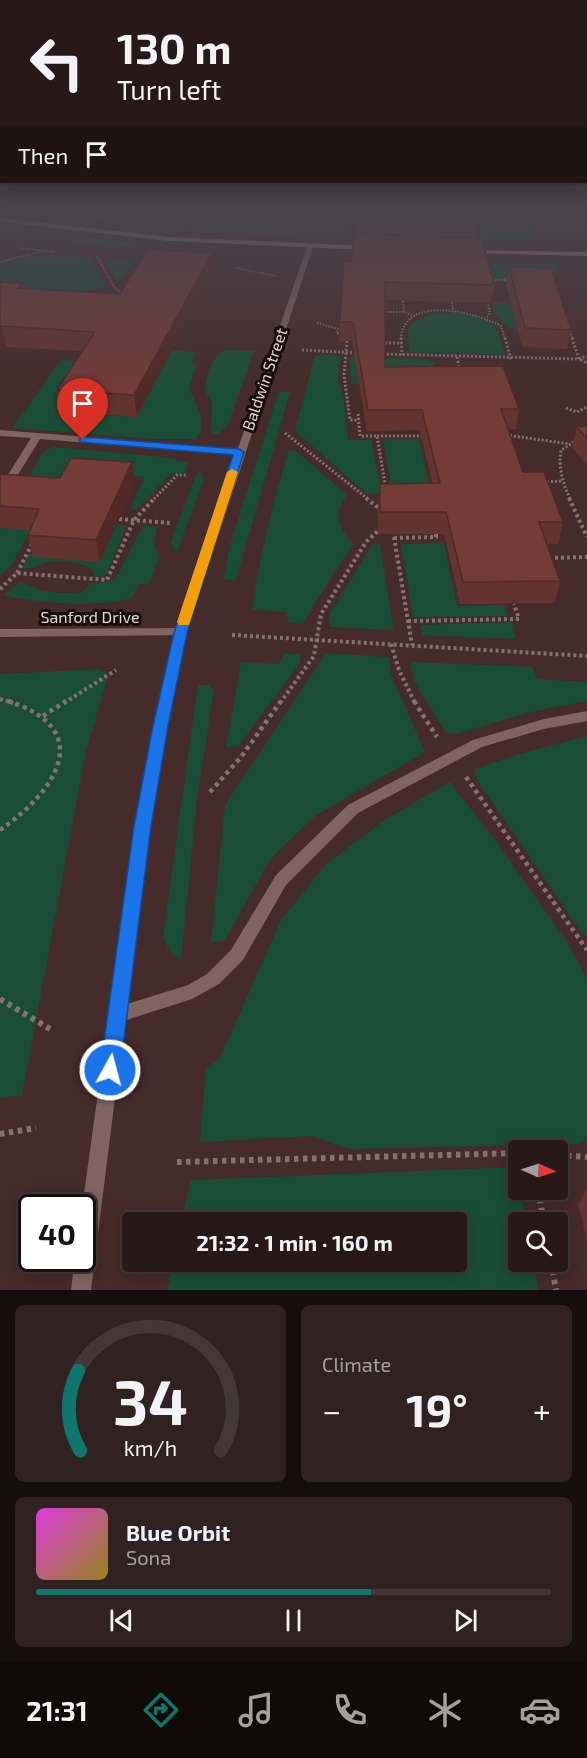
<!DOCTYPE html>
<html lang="en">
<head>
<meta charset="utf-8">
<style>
  :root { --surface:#271917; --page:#2f2220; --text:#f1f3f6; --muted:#a4a0a1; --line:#433836; --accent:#0f766e }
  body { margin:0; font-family:"Exo 2",sans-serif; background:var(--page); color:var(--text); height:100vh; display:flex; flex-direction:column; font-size:22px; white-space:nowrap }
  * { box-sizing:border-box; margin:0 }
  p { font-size:20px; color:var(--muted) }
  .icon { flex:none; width:33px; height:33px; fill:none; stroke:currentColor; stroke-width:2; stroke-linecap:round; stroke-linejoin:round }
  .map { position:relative; height:1290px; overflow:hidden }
  .drawer { display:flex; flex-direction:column; gap:15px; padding:15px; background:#150e0d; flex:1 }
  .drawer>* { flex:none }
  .banner { position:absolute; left:0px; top:0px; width:588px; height:183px; box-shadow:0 3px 15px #0003,0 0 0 2px var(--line); background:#271917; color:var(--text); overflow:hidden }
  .needle { width:39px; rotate:93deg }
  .fabs { position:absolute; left:508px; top:1140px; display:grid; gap:12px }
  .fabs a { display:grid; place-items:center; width:60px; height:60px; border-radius:6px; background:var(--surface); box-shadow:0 3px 15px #0003,0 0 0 2px var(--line); font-size:30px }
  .speed { position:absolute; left:18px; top:1194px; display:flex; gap:12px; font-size:30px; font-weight:700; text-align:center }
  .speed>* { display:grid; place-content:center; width:78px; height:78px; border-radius:50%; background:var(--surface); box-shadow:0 3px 15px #0003,0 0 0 2px var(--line); line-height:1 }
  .speed .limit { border:3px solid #111; border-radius:9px; background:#fff; color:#111 }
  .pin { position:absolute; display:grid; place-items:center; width:51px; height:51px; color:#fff; margin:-62px -26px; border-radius:50% 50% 50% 0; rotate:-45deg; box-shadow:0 0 6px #0007 }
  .pin .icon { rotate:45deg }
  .me { position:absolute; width:66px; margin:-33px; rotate:7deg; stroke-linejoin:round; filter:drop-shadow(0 0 4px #0008) }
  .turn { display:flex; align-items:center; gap:21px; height:126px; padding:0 18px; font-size:27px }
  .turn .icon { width:78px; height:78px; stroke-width:2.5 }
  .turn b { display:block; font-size:42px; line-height:51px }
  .then { display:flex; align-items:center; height:57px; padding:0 18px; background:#0003; gap:12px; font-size:22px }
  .big { font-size:45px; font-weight:700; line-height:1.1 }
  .drawer .card { flex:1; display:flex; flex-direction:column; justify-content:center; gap:9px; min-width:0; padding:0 21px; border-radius:9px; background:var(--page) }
  .drawer .dial { align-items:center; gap:0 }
  .dial svg { height:156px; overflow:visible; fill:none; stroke:var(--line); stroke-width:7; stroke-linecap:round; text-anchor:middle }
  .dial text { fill:var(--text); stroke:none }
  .song { display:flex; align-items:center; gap:18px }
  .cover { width:72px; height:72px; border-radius:9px; background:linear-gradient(135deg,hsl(300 70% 55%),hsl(50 70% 35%)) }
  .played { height:6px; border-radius:3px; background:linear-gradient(90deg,var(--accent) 65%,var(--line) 65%) }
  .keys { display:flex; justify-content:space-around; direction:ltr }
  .heat { display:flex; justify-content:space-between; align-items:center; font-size:33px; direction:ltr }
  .drawer .tiles { flex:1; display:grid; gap:15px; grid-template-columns:1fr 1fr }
  .card:last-child { grid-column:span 2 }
  .trip { position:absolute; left:122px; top:1212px; width:345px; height:60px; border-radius:6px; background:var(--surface); box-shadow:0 3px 15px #0003,0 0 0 2px var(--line); font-weight:700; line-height:60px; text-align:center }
  .tabs { display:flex; height:96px; justify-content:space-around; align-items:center; background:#100a09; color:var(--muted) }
  .tabs .icon { width:42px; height:42px }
  .tabs .on { color:var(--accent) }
  .tabs b { font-size:27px; color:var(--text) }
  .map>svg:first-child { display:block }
</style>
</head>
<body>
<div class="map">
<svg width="587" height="1290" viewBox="0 0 587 1290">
  <rect width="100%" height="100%" fill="#34211f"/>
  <path fill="#452b29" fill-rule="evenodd" d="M 0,213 L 587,213 L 587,1290 L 0,1290 ZM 519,1150 L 558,1150 L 558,1190 L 519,1190 ZM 32,1208 L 82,1208 L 82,1258 L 32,1258 ZM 132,1222 L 456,1222 L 456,1262 L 132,1262 ZM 519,1222 L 558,1222 L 558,1262 L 519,1262 Z"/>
  <g fill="#1a4d36">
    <polygon points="38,213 164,213 160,221 155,222"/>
    <path d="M 212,213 L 277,213 L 300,230 L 298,234 C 279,240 204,231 185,224 Z"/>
    <polygon points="473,225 529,226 531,235 538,236 540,241 426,239"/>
    <path d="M 72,236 L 136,243 C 120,252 89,247 72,241 Z"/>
    <polygon points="40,254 90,257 106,286 73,294 5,292 0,280 0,265"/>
    <polygon points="104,258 130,260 134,263 117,282"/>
    <path d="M 451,261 L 557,264 L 560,272 C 541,287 480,278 455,277 Z"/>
    <polygon points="492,303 511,303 517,328 509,327 493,313"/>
    <path d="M 456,313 C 493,317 497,320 505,355 L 409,352 L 408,329 C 421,314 437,312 456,313 Z"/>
    <polygon points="171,350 197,352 191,363 197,364 189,387 201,416 202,431 195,439 155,439 12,428 61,360 91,362 61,412 136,417"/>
    <polygon points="230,350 254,351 228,425 218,434 211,435 212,402 205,391 206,382 213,361 219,353"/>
    <polygon points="315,355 341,356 338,377 344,398 348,440 371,440 382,493 367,494 295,431"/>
    <polygon points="349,357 426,359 434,363 435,384 351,384"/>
    <polygon points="279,391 290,392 236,580 223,579 231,542"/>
    <polygon points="383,439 419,439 431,491 392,492"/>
    <polygon points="53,447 164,457 189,463 185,473 170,475 136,510 131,509 144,477 83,472 80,477 59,476 50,491 23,489 42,453"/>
    <path d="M 295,450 L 347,495 C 333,514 338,527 353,544 L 302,624 L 289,623 L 286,612 L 252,610 C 259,556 273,504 288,452 Z"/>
    <polygon points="201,471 204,479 176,554 171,542 196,475"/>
    <path d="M 117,525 L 126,526 L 106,575 L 94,577 L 94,571 C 86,562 57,560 45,563 C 34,566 37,569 22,568 L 30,554 L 100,562 Z"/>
    <path d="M 143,525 L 157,527 L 154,545 L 159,556 L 150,584 L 138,584 L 132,599 C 96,607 40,604 4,595 L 21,582 C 39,592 61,595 82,592 L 91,583 L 108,582 L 116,578 Z"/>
    <polygon points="0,528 31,530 11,566 0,575"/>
    <polygon points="444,543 457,606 505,605 508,616 413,617 401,544"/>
    <polygon points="373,544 380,544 394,630 329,627 330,613"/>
    <polygon points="513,622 516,639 422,635 420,625"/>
    <polygon points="326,653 389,657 391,675 425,752 315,816 271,858 225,940 211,943 225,805"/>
    <polygon points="284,654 301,654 300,663 238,747 226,747 241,662 278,664"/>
    <polygon points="410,662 533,667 537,679 587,682 587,701 531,712 456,734 445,732 414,681"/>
    <polygon points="100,669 106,673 106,682 85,756 22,1096 0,1097 0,674"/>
    <polygon points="198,685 210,685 211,689 214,689 197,799 181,961 169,951 163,936"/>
    <polygon points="587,736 587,936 581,932 477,780 474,769 516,755"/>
    <polygon points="450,782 498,844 568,943 587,978 587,1138 579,1144 349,1149 311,1136 200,1142 206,1067 219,1060 281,920 326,864 386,819"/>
    <polygon points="516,1167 526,1222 519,1222 519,1262 533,1262 538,1290 167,1290 173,1262 456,1262 456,1222 181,1222 191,1180"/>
  </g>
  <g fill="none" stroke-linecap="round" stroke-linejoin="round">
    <g stroke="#827270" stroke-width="2" stroke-dasharray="1.5 1.5" stroke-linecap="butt">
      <polyline points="282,213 293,221"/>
      <polyline points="199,216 207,213"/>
      <polyline points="311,224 314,213"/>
      <polyline points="347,224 350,213"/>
      <polyline points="20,248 54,252"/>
      <polyline points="97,256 114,287 123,294"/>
      <polyline points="0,262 40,252"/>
      <polyline points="236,268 276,276"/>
      <polyline points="489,280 511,280"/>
      <polyline points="403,301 404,312 415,316"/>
      <polyline points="452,302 453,311"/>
      <polyline points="384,312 404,312"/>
      <polyline points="487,317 490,313 488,303"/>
      <polyline points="317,323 338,329 337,334 339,334"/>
      <polyline points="570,331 573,339"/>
      <path d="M 401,339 C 403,294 476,312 501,326 L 505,339"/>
    </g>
    <g stroke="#827270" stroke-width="3" stroke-dasharray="2 2" stroke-linecap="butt">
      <polyline points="401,338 402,355"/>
      <polyline points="505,338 511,359"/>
      <polyline points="572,338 579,359 587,363"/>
      <polyline points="347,341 344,375 350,420 358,420"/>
      <polyline points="381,343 402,343"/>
      <polyline points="302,350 357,353"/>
      <polyline points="383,354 579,359 587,356"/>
      <polyline points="457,357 460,371"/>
      <polyline points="566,408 577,412 587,407"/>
      <polyline points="358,414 360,436 377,436 386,489"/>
      <polyline points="285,433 368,499"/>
      <polyline points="506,435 570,444"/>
      <polyline points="377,436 425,436"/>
      <polyline points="543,482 563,481"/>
      <polyline points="154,499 177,475 187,475"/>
      <path d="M 570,499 C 563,483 558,468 561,450 L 576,441"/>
    </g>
    <g stroke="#827270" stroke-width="4" stroke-dasharray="3 3" stroke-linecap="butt">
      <polyline points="366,498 381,510"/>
      <polyline points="569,498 587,537"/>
      <polyline points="119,519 170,523"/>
      <polyline points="393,531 412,645"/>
      <polyline points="394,538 436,537 436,534"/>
      <polyline points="549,558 587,557"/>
      <polyline points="17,573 33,542"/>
      <polyline points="0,589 17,573 107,580 134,520 155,498"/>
      <polyline points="408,621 519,619 514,604"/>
      <polyline points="232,635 587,656"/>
      <polyline points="391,644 399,670 415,703"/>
      <polyline points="0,699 13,703"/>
      <polyline points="64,703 116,670"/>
      <polyline points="280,703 314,656 321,614 366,542 382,527"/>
    </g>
    <g stroke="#827270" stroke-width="4.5" stroke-dasharray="4 4" stroke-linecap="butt">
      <polyline points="414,701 437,737"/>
      <polyline points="43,716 66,701"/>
      <polyline points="466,777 587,950"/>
      <polyline points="210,792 241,757 281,701"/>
      <path d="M 0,830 C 55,792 98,730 8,701"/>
    </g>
    <g stroke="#827270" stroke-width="6" stroke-dasharray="4.5 4.5" stroke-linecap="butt">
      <polyline points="0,999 50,1029"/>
      <polyline points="0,1134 36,1128"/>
      <polyline points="558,1155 587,1157"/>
      <polyline points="177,1162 519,1153"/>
      <polyline points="538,1190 544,1222"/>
      <polyline points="551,1262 556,1290"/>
    </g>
    <g fill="#7f6461" fill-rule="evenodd">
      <polygon points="0,430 239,449 244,452 239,455 40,439 11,486 6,489 1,486 31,438 0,436"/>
      <polygon points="587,711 587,721 544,729 482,747 358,813 286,885 243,960 219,984 192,999 117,1023 111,1021 109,1015 111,1009 188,985 207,974 231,950 276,875 348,805 473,740 544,719"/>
    </g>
    <polygon fill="#7f6461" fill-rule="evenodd" points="181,628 185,629 187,632 185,635 0,637 0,629"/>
    <polygon fill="#7f6461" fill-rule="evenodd" points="310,245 313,247 187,632 149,826 91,1290 71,1290 75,1258 82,1258 82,1208 135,826 175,632 307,247"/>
    <g fill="#b18782" fill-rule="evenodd">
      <polygon points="0,218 170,237 366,246 369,248 366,250 170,241 0,222"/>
      <polygon points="471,250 587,252 587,256 469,253 469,251"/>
    </g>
  </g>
  <g fill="#63342f">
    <polygon points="354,234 479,238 494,285 491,303 385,300 385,367 519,409 516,429 508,429 523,472 563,522 558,544 547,544 560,581 555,603 460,604 444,534 378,534 378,506 380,484 432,483 420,430 367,431 352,341 339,341 340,322 351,262"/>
    <polygon points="212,253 213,272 137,417 61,412 57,390 82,351 6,347 0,351 0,282 23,283 24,288 120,294"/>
    <polygon points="509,267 571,330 567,349 522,347 506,285"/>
    <polygon points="587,426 587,465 572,448 577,427"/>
    <polygon points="0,474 135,483 100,562 33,557 28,535 30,530 0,528"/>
    <polygon points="587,1188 587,1240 578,1204"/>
  </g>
  <g fill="#502a26">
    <polygon points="212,253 213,272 137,417 134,395"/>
    <polygon points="2,326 6,347 0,351 0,327"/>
    <polygon points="132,462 135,483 100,562 96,540"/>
  </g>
  <g fill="#733c37" stroke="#502a26" stroke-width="1.5">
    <polygon points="356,213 473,213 479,238 354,234"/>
    <polygon points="354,234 482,238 494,285 385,282 385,367 503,366 519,409 501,409 523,472 544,472 563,522 539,522 560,581 463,582 446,512 380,512 380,484 440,483 422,410 368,410 353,322 340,322 344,262 351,262"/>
    <polygon points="148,250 212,253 134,395 57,390 95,332 2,326 0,327 0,282 23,283 18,288 120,294"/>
    <polygon points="509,267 551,268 571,330 525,328"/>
    <polygon points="587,426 587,439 577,427"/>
    <polygon points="71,458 132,462 96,540 28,535 39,509 0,506 0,474 60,478"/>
  </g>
  <linearGradient id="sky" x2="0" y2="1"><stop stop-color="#1d1211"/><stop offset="0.54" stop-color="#4a434d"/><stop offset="1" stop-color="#4a434d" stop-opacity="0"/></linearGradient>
  <rect width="587" height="393" fill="url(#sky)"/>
  <polygon fill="#1a73e8" stroke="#114b97" stroke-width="1.5" points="83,437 239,449 244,452 187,633 168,726 151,826 120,1070 117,1077 110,1080 103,1077 100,1070 134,826 153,726 174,633 233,455 80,442 80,438"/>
  <polygon fill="#f59e0b" points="232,469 238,472 190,622 189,625 179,625 177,622 227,472"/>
  <g text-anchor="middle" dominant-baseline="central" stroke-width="6" stroke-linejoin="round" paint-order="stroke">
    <g font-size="16" fill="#e4d7d5" stroke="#160d0c">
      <text transform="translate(264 379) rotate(-71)">Baldwin Street</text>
      <text x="90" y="616">Sanford Drive</text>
    </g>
  </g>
</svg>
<div class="fabs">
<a><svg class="needle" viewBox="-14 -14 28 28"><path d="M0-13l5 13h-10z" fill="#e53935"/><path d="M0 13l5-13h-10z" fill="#a4a0a1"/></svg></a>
<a><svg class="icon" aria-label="search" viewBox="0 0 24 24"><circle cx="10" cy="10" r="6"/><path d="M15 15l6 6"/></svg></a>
</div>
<div class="speed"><div class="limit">40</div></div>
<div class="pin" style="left:83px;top:440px;background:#d93025"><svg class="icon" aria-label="arrive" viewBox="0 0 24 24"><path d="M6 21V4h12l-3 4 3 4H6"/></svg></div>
<svg class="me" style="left:110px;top:1070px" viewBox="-20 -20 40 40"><circle r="17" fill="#1a73e8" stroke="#fff" stroke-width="3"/><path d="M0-11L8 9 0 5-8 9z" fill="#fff"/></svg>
<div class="trip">21:32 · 1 min · 160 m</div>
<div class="banner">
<div class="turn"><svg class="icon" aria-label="left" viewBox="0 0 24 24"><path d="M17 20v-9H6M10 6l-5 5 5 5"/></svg><div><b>130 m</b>Turn left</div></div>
<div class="then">Then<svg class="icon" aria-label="arrive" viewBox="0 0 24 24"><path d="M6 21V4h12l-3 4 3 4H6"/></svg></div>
</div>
</div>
<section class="drawer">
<div class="tiles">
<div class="card dial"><svg viewBox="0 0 100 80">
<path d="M14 69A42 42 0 1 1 86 69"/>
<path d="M14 69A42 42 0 0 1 13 28" stroke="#0f766e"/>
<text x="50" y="56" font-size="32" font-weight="700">34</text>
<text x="50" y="72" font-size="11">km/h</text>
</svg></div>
<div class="card"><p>Climate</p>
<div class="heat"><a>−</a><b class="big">19°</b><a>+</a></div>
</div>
<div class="card">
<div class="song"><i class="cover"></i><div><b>Blue Orbit</b><p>Sona</p></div></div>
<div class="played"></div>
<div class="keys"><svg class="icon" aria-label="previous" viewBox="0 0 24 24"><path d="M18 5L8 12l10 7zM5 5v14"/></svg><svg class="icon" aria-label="pause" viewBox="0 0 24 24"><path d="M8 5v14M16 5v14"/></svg><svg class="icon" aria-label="next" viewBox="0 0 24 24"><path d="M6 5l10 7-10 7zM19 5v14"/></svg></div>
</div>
</div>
</section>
<nav class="tabs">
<b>21:31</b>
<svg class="icon on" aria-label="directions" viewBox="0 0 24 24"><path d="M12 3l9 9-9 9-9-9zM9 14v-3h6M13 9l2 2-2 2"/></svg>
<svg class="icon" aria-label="music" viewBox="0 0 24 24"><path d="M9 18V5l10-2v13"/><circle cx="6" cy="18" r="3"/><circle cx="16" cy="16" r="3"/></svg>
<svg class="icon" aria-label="phone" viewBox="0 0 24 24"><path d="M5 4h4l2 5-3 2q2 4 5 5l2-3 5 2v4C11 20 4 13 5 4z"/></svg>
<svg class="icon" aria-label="climate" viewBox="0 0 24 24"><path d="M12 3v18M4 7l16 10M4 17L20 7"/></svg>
<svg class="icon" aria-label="car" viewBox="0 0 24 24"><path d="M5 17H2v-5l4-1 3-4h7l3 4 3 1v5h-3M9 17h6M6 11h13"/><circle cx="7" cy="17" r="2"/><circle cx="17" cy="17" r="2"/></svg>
</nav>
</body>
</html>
